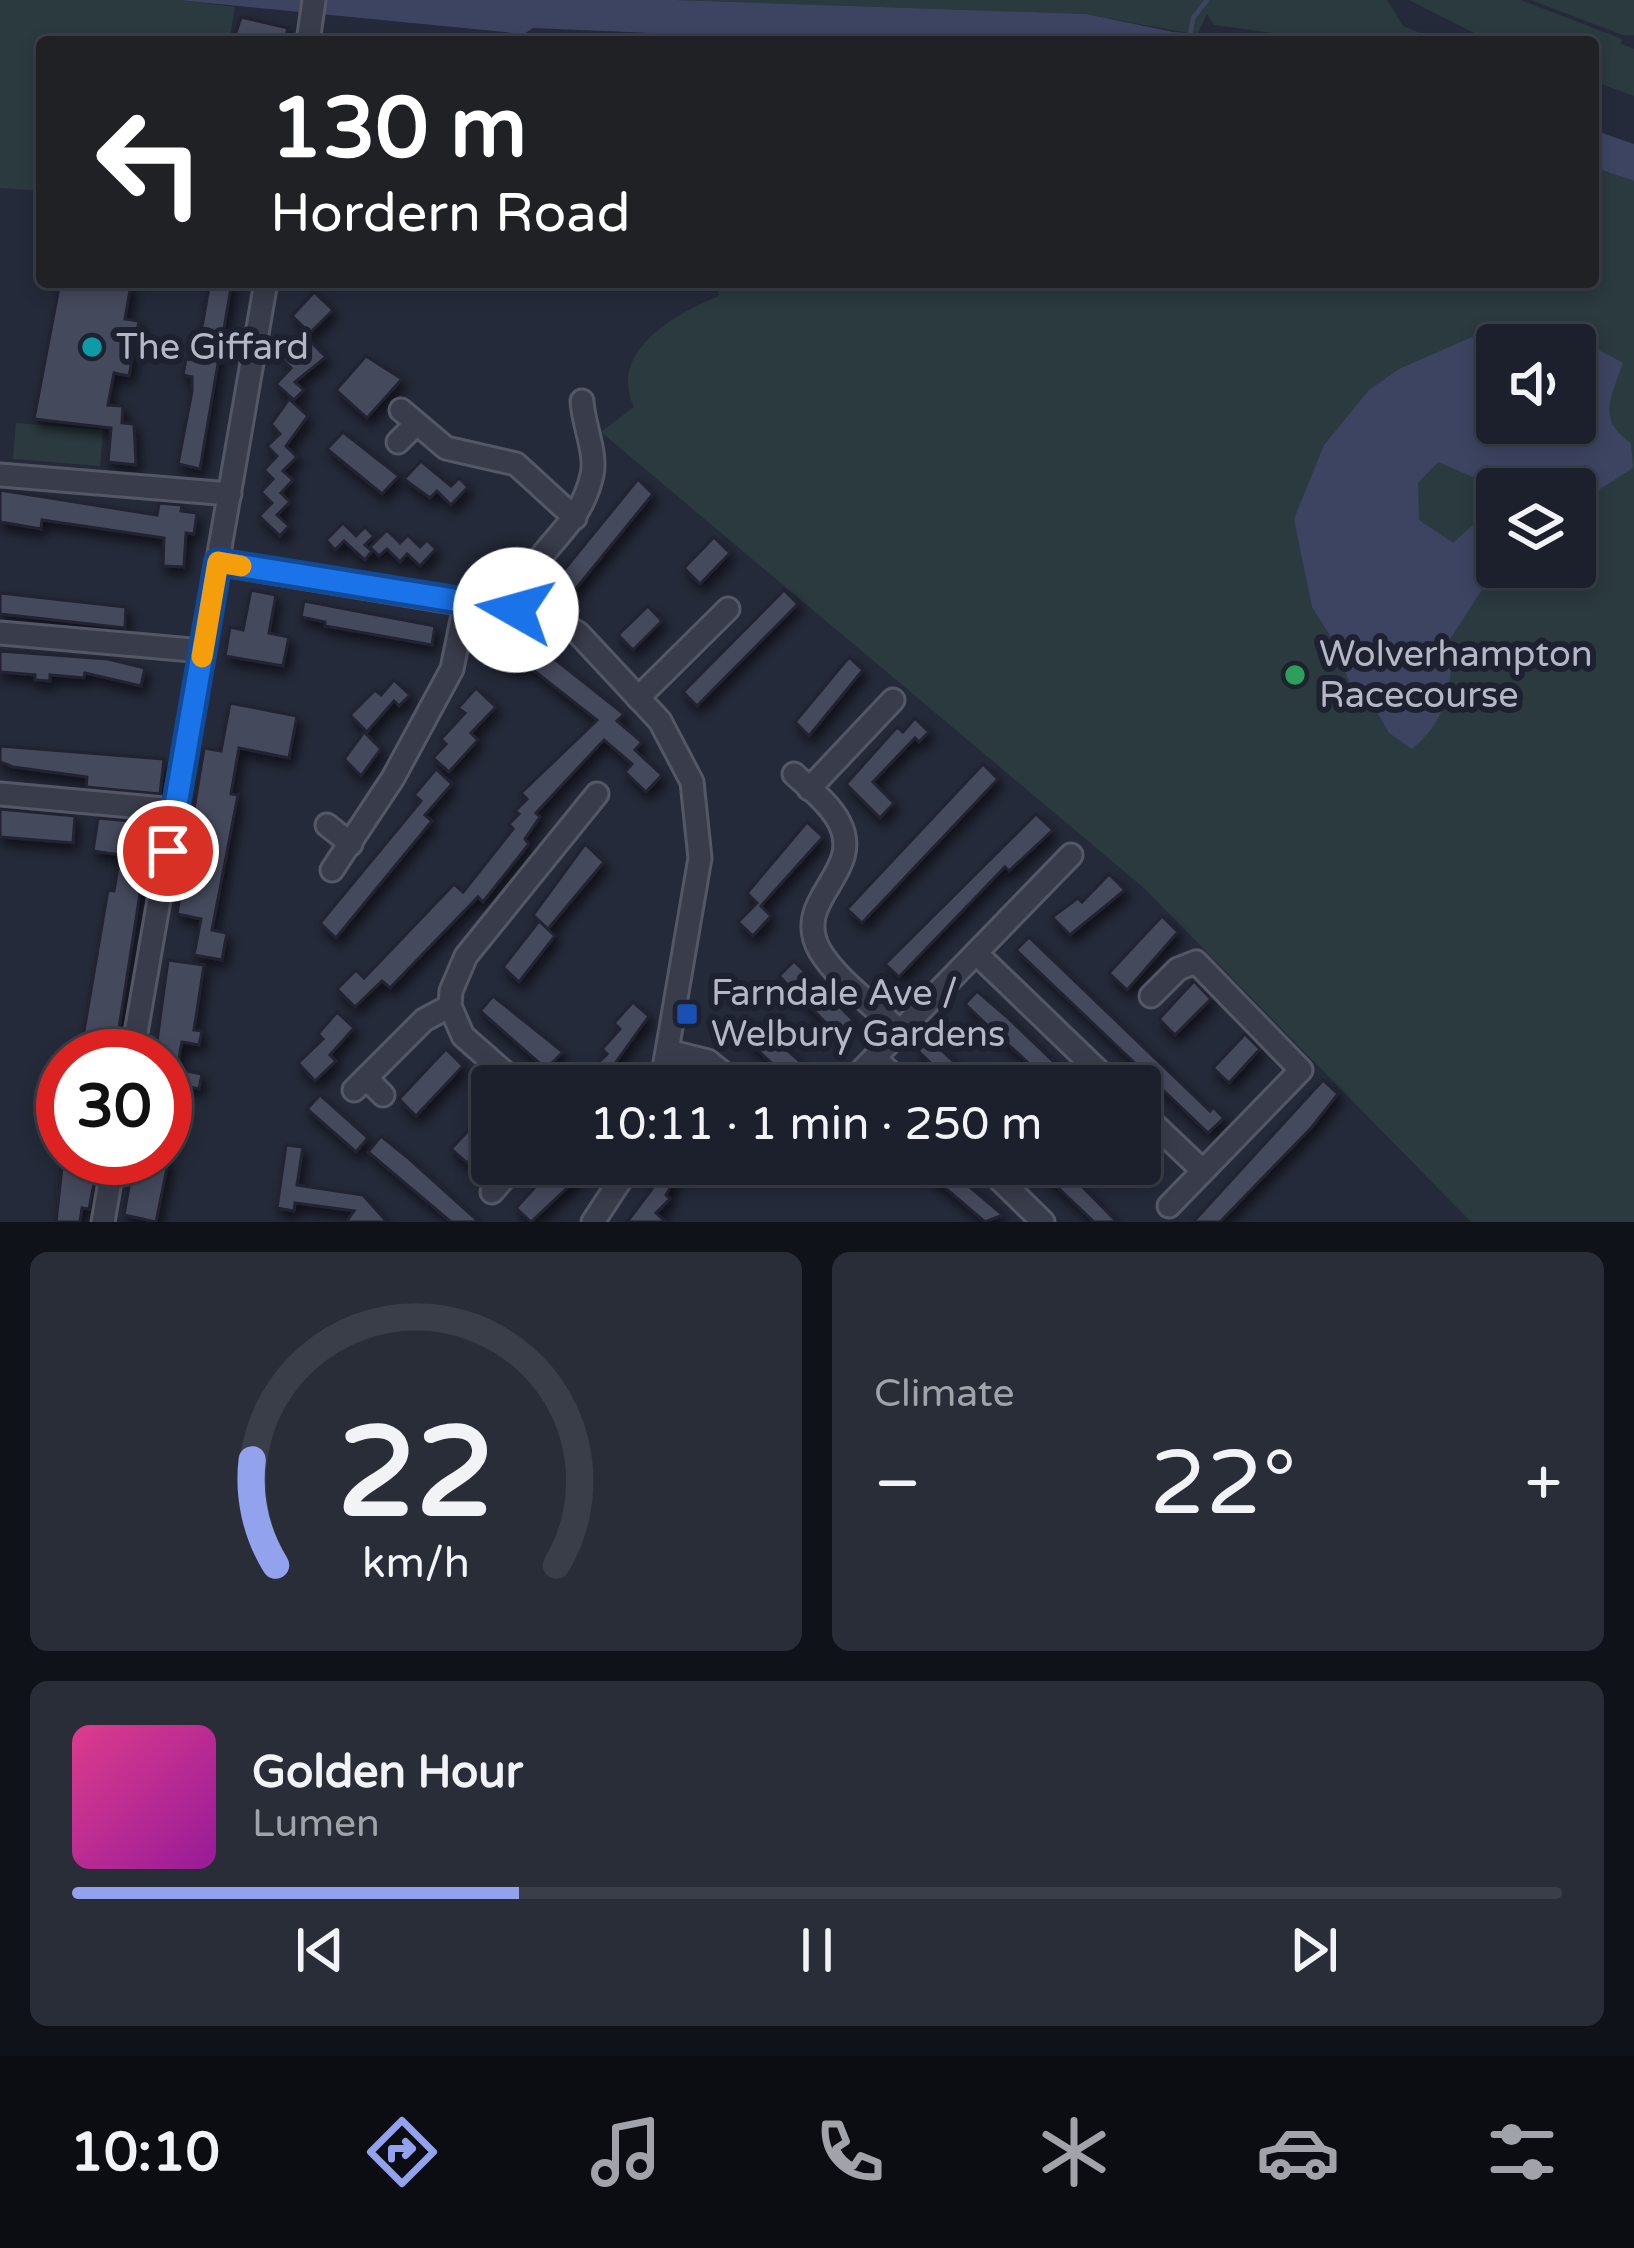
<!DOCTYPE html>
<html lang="en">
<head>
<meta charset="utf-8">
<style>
  :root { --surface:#1c202c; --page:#292d38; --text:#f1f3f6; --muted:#a0a3a9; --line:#3a3e48; --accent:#92a2ed }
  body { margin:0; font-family:"Varela Round",sans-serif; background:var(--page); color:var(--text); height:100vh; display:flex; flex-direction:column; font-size:45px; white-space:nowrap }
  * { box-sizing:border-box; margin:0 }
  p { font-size:39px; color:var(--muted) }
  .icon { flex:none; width:66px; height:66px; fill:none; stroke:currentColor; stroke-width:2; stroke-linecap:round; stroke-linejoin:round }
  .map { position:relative; height:1222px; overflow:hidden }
  .drawer { display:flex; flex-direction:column; gap:30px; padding:30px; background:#0f1218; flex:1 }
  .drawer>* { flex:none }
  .banner { position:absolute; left:36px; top:36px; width:1563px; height:252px; border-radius:12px; box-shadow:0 6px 18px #0003,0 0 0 3px var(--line); background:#202124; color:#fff; overflow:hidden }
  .controls { position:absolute; left:1476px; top:324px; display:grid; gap:24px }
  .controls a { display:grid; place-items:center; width:120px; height:120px; border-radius:12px; background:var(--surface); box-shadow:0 6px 18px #0003,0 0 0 3px var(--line); font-size:60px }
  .speed { position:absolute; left:36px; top:1029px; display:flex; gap:24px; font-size:60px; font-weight:700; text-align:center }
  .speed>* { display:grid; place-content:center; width:156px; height:156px; border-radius:50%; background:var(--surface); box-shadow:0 6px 18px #0003,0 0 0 3px var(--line); line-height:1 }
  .speed .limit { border:18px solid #d22; background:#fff; color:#111 }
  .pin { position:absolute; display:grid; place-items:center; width:102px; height:102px; color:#fff; margin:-51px; border:6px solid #fff; border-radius:50%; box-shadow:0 3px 12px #0007 }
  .me { position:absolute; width:132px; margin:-66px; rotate:277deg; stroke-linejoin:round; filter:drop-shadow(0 0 9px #0008) }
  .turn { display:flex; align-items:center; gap:42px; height:252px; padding:0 36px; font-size:54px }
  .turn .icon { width:156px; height:156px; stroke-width:2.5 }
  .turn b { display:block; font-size:84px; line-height:102px }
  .big { font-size:90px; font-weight:600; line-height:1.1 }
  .drawer .widget { flex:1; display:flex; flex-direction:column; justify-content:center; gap:18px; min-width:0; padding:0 42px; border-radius:18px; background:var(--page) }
  .drawer .dial { align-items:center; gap:0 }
  .dial svg { height:312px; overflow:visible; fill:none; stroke:var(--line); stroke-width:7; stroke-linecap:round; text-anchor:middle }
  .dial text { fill:var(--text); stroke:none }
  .song { display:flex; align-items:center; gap:36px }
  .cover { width:144px; height:144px; border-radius:18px; background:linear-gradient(135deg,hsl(330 70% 55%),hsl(300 70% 35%)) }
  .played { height:12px; border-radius:6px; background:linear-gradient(90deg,var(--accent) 30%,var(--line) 30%) }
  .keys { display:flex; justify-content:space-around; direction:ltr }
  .heat { display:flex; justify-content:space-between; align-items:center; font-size:66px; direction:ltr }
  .drawer .tiles { flex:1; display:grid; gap:30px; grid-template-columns:1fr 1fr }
  .widget:last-child { grid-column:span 2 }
  .trip { position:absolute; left:471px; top:1065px; width:690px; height:120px; border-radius:12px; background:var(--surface); box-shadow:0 6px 18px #0003,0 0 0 3px var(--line); font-weight:600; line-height:120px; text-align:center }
  .dock { display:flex; height:192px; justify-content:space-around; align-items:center; background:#0b0d12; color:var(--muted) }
  .dock .icon { width:84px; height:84px }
  .dock .on { color:var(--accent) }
  .dock b { font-size:54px; color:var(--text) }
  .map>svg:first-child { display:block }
</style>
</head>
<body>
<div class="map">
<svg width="1634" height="1222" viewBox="0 0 1634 1222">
  <defs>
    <filter id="shadow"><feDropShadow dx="4" dy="7" stdDeviation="6" flood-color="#0009"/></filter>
  </defs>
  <rect width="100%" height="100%" fill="#252a3a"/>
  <g fill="#2b3a3f" fill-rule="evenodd">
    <polygon points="0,0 178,0 235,7 229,42 42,42 42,191 0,188"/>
    <polygon points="675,0 1387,0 1403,26 1443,42 1340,42 1214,25 1207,14 1197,35 1086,14"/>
    <polygon points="1409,0 1521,0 1622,39 1621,44 1634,49 1634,96 1593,81 1593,42 1492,42"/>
    <polygon points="1531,0 1634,0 1634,35 1623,35"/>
    <path d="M 1593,167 L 1634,181 L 1634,1222 L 1471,1222 L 1144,888 L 601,432 L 634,407 C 607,352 676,313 719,296 L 716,282 L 1593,282 ZM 1497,345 L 1575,345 L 1575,423 L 1497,423 ZM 1497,489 L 1575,489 L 1575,567 L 1497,567 Z"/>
    <polygon points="16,423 103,430 100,466 13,459"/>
  </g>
  <g fill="#3d4461" fill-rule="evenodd">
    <polygon points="178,0 675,0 1086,14 1173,32 1298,42 865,42 533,28 524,34"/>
    <polygon points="1593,130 1634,144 1634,181 1593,167"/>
    <path d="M 1495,327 C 1545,329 1580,338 1623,363 C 1611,398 1596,419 1631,443 L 1633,468 L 1575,505 L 1575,489 L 1497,489 L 1497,566 L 1449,641 C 1455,682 1446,722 1412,749 L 1389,733 L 1372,703 L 1356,702 L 1336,645 L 1312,607 L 1294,519 L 1324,445 L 1369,390 L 1399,369 ZM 1497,345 L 1575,345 L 1575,423 L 1497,423 ZM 1438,462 L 1487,483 L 1494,506 L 1453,543 L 1419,520 L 1418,483 Z"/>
  </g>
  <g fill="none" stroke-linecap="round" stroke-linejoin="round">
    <polyline stroke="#3d4461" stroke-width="4.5" points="1189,42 1193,18 1207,0"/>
  </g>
  <g fill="#45495b" stroke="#202331" stroke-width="3" filter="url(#shadow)">
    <polygon points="241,17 288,28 284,42 233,42"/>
    <polygon points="60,282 131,285 125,319 139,321 129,376 114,373 108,405 123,406 122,423 134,424 136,465 108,462 111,428 34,419"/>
    <polygon points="210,282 232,282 200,469 178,464 192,391 192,377 183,375 186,359 196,360"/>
    <polygon points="314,292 333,310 310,333 292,316"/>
    <polygon points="304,335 326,357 295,382 304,390 294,400 276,384 291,368 282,359"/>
    <polygon points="366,356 402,379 367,418 336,390"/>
    <polygon points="289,399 308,416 286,446 297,457 283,471 293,480 281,493 290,502 277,515 289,526 280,536 259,516 272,503 261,492 273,479 264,470 277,456 267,446 280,434 271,424"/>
    <polygon points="343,432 399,476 382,494 327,449"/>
    <polygon points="421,461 451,486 459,478 468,487 451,505 437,491 430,498 404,479"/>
    <polygon points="638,479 653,494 574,591 559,576"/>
    <polygon points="0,490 157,515 159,503 182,505 181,511 197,513 194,534 186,533 184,567 163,566 164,538 42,520 41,529 0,522"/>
    <polygon points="343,523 356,536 365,527 374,536 365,545 372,551 365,560 344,541 335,550 326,540"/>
    <polygon points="387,530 400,543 408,535 420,547 427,540 436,549 420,566 407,554 400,562 387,549 379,556 370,547"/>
    <polygon points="714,537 730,553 700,584 684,568"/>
    <polygon points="251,590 276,595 269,633 289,637 283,666 225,656 230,627 243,630"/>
    <polygon points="784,590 798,604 697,706 683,692"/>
    <polygon points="0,593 126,607 125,628 0,614"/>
    <polygon points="304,601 435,626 432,645 325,626 325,622 301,617"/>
    <polygon points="648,606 662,621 633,650 618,635"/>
    <polygon points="504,635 538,654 542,649 624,714 617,721 642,742 635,750 662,775 646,792 625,772 632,764 604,740 536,813 540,817 525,839 529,844 483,902 478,897 390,988 382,981 355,1007 337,989 356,970 364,978 454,884 463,892 513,829 509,824 519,814 515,811 527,799 521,793 597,720 524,663 519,670 489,654"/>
    <polygon points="0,651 108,659 145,668 141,686 85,673 84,678 50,675 50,681 35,680 35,675 0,672"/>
    <polygon points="849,657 863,670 809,736 795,722"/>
    <polygon points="394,680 410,695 399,706 394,701 367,732 350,715 375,690 381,695"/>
    <polygon points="476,688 496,707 471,733 478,740 449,772 433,758 446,744 441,739 465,713 458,708"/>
    <polygon points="230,703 297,716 289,758 239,748 231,794 238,795 212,930 227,933 222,960 194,955 201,919 177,914 204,748 221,751"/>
    <polygon points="915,718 929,732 919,742 915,738 873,782 894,803 880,818 846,784 897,727 903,732"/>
    <polygon points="364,732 381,749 361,776 344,759"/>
    <polygon points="0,746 164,759 160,794 86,787 87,777 13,767 0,762"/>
    <polygon points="983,764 998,779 862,923 847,909"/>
    <polygon points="436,769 452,784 425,815 432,821 336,938 320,923 421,801 414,795"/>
    <polygon points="0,809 75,816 73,843 0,837"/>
    <polygon points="1036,814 1053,830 1009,871 1005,867 899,977 885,964"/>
    <polygon points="98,818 151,823 115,1054 82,1043 108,890 114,891 120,855 93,851"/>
    <polygon points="807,822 823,837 761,906 771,916 753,936 738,922 757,903 747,893"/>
    <polygon points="585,844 604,862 548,929 533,915"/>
    <polygon points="1109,874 1125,890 1070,935 1052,917 1078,898 1082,902"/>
    <polygon points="1162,916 1178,932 1127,990 1109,973"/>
    <polygon points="539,921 555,936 519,982 503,967"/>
    <polygon points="1029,937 1210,1111 1213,1107 1224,1118 1208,1133 1016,950"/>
    <polygon points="168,960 204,965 194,1030 202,1031 199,1045 182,1042 177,1069 202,1074 199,1089 182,1085 172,1146 165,1145 165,1056 155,1056"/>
    <polygon points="794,961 853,1020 838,1035 779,976"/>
    <polygon points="1194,981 1211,999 1175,1035 1159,1019"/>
    <polygon points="977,991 1006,1016 1079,1086 1053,1086 985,1023 965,1004"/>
    <polygon points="493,996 563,1052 546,1069 480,1011"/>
    <polygon points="633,1002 649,1016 616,1062 622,1068 612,1078 608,1074 621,1086 590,1086 604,1070 597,1064 607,1054 602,1049 620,1029 614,1023"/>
    <polygon points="337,1012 354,1028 330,1055 336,1061 315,1081 298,1063 323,1039 318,1034"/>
    <polygon points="753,1020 804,1065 790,1080 740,1034"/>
    <polygon points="1245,1034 1260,1049 1229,1083 1213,1068"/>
    <polygon points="930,1039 979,1086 955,1086 918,1051"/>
    <polygon points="446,1049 463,1066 416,1116 399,1099"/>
    <polygon points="1323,1080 1338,1094 1312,1127 1220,1222 1193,1222"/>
    <polygon points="320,1095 368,1138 356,1152 307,1109"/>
    <polygon points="492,1105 492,1136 467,1163 451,1149"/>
    <polygon points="381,1136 407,1157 479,1222 451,1222 368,1152"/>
    <polygon points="286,1145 303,1147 297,1185 363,1195 387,1222 346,1222 354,1211 295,1203 294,1211 277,1208"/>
    <polygon points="63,1158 99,1158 89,1209 82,1208 80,1222 56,1222"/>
    <polygon points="134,1158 169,1158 156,1222 124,1215"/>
    <polygon points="556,1164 572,1164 582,1174 531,1222 516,1208"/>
    <polygon points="654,1164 673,1164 680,1171 666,1195 670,1199 656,1213 666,1222 627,1222 655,1185 651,1181 661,1170"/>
    <polygon points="917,1164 943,1164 1003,1215 985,1222"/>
    <polygon points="1033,1164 1060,1164 1117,1222 1094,1222"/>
  </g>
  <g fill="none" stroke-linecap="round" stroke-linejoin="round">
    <g stroke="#545765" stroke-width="27">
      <g id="minor">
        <polyline points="308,42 314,0"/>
        <polyline points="401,410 446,448 516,464 575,518"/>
        <polyline points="398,442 415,425"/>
        <polyline points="0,475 230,494"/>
        <polyline points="218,563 549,618 578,633 660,721 692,782 700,858 661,1086"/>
        <path d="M 516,610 C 529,546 578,537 592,475 C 597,453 583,424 582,401"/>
        <polyline points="0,633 203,651"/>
        <polyline points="638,698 728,609"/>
        <path d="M 794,774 C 809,788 830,804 839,822 C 866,873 790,899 820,951 C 838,981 876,1007 900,1032"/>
        <polyline points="809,789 893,700"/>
        <polyline points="0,794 175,810"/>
        <polyline points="327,825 351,844"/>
        <polyline points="332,870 393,778 452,669 465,605"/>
        <polyline points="976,953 1114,1086"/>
        <polyline points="1151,996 1178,969 1196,962 1301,1070 1169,1206"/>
        <polyline points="668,1051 708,1061 739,1086"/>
        <polyline points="132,1056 266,282"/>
        <polyline points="875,1058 904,1086"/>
        <polyline points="366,1078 383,1095"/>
        <polyline points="520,1086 463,1036 450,1006 451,991 466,956 597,794"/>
        <polyline points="847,1086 1071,855"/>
        <polyline points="354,1090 424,1020 450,1006"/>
        <polyline points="1140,1111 1202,1170"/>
        <polyline points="984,1164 1043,1222"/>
        <polyline points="492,1192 516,1164"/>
        <polyline points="103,1222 114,1158"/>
        <polyline points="593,1222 631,1164"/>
      </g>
    </g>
    <use href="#minor" stroke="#393c4a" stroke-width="21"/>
  </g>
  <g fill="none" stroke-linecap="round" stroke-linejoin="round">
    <g stroke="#114b97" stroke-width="30">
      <polyline id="route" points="168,851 218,562 516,610"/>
    </g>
    <use href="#route" stroke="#1a73e8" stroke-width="21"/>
    <polyline stroke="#f59e0b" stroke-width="21" points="202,657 218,562 241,566"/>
  </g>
  <circle fill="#0f9aa8" stroke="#1e212f" stroke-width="4.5" cx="92" cy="347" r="12"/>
  <circle fill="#2e9e5b" stroke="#1e212f" stroke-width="4.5" cx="1295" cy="675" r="12"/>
  <rect fill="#1a4fb4" stroke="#1e212f" stroke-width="4.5" x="675" y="1002" width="24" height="24" rx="6"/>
  <g text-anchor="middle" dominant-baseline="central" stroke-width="12" stroke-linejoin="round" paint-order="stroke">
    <g font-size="36" fill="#b4b7c6" stroke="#1e212f" text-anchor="start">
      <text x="116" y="347">The Giffard</text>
      <text x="1319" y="654">Wolverhampton<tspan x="1319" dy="41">Racecourse</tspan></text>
      <text x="711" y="993">Farndale Ave /<tspan x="711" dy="41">Welbury Gardens</tspan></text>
    </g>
  </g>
</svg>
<div class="controls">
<a><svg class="icon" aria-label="sound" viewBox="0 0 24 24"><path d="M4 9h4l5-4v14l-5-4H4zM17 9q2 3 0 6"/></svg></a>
<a><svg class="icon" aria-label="layers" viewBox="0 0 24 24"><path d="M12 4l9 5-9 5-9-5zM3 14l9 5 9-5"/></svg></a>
</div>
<div class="speed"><div class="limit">30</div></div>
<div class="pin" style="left:168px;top:851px;background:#d93025"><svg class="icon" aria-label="arrive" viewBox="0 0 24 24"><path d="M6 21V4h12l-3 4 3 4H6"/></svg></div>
<svg class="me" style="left:516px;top:610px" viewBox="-20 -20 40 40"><circle r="19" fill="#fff"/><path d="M0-13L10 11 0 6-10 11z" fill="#1a73e8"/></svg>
<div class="trip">10:11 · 1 min · 250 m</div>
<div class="banner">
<div class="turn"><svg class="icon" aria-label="left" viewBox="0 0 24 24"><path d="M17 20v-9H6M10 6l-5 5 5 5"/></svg><div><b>130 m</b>Hordern Road</div></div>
</div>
</div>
<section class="drawer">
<div class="tiles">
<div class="widget dial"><svg viewBox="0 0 100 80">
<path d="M14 69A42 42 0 1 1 86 69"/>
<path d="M14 69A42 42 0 0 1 8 42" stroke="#92a2ed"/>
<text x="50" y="56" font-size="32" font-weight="700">22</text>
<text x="50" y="72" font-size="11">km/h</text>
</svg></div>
<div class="widget"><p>Climate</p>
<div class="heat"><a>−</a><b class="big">22°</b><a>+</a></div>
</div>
<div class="widget">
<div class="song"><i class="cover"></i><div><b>Golden Hour</b><p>Lumen</p></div></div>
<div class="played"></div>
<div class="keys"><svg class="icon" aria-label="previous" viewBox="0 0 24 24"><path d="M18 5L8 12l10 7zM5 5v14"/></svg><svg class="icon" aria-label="pause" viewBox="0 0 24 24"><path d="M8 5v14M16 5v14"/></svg><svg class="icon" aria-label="next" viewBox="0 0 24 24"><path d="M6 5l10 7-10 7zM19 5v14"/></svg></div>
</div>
</div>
</section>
<nav class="dock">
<b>10:10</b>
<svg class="icon on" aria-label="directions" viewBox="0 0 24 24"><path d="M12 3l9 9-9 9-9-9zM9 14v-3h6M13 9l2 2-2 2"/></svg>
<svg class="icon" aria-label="music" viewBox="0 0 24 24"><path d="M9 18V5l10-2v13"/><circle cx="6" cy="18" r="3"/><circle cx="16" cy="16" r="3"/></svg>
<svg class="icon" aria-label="phone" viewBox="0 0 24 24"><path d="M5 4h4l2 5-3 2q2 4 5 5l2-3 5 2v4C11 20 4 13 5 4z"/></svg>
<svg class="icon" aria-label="climate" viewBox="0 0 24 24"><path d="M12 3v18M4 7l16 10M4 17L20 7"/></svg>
<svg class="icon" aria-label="car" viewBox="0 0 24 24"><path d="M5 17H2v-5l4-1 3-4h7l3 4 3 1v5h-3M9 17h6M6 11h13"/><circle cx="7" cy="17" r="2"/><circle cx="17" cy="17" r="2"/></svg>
<svg class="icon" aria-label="filters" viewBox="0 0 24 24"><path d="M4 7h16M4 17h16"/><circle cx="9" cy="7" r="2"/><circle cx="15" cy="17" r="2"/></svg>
</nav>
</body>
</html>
